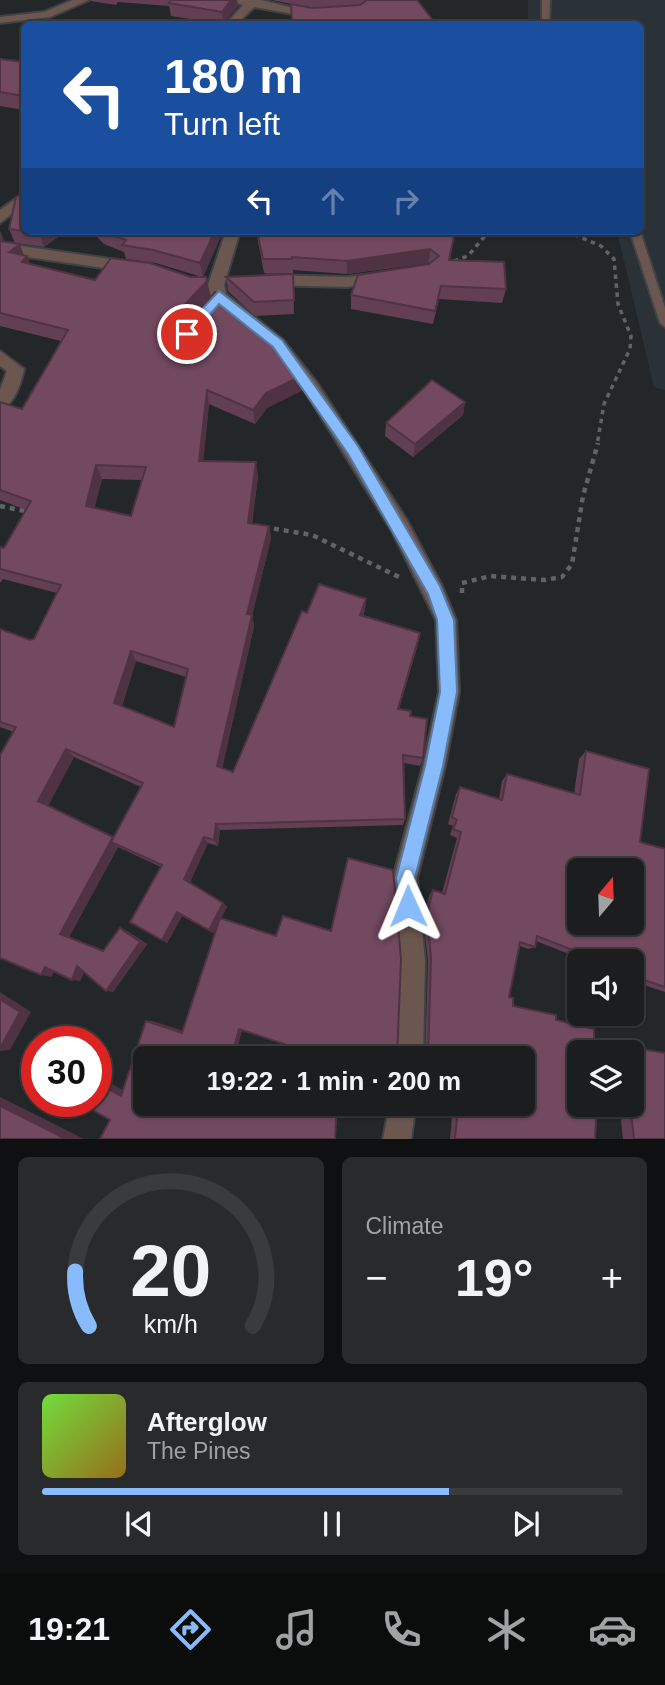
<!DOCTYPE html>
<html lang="en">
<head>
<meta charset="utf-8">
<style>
  :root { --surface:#1b1d1f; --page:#282a2c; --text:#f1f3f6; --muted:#a0a2a4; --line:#393b3d; --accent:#87bbfb }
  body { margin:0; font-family:Arial,sans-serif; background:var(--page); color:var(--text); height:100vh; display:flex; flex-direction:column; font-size:26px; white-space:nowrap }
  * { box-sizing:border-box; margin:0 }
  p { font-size:23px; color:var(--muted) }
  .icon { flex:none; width:38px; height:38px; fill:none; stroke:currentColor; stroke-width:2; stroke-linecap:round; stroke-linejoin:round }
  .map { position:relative; height:1139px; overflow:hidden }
  .sheet { display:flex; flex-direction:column; gap:18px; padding:18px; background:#0f1011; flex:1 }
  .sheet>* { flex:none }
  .guide { position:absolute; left:21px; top:21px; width:623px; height:214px; border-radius:10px; box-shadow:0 2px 5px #0004,0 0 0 2px var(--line); background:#1a4fa0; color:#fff; overflow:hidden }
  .needle { width:46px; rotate:19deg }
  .controls { position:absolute; left:567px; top:858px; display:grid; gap:14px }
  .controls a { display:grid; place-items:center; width:77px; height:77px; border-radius:10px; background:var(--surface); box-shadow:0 2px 5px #0004,0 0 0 2px var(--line); font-size:35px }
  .speed { position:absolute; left:21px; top:1026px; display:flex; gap:14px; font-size:35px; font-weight:700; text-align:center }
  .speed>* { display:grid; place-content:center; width:91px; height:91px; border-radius:50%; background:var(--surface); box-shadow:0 2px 5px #0004,0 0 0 2px var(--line); line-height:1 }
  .speed .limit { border:10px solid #d22; background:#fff; color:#111 }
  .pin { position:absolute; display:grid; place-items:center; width:60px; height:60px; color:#fff; margin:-30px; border:4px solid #fff; border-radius:50%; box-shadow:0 2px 7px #0007 }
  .me { position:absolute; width:77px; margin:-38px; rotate:359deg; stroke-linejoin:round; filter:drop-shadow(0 0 5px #0008) }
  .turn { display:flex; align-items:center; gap:24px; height:147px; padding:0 28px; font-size:32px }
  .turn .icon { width:91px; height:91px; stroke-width:2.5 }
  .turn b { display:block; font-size:49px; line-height:60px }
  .lanes { display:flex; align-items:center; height:66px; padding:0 28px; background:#0003; justify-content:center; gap:35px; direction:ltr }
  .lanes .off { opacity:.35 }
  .big { font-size:52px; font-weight:600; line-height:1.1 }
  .sheet .tile { flex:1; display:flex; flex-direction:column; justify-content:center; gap:10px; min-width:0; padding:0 24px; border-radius:10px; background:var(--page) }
  .sheet .dial { align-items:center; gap:0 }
  .dial svg { height:182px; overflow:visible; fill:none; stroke:var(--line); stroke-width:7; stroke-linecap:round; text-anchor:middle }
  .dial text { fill:var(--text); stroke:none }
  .song { display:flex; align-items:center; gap:21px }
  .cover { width:84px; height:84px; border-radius:10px; background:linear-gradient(135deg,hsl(100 70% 55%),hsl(40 70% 35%)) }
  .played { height:7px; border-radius:4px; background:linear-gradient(90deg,var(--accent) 70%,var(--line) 70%) }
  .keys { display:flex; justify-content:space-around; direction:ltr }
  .heat { display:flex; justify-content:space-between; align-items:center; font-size:38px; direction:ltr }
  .sheet .tiles { flex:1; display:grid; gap:18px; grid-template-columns:1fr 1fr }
  .tile:last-child { grid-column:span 2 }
  .trip { position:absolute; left:133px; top:1046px; width:402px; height:70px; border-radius:10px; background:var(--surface); box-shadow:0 2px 5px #0004,0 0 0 2px var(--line); font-weight:600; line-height:70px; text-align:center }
  .tabs { display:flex; height:112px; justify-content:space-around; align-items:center; background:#0b0c0c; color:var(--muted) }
  .tabs .icon { width:49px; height:49px }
  .tabs .current { color:var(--accent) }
  .tabs b { font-size:32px; color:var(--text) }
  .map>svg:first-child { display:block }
</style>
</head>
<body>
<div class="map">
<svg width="665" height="1139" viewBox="0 0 665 1139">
  <rect width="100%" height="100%" fill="#242729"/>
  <polygon fill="#2a3238" points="528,0 665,0 665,390 654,387 617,231 640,231 640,24 528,24"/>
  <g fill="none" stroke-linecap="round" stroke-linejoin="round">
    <g stroke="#404345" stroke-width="4">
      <g id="service">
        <polygon points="542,0 550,0 549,24 542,24"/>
        <polygon points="630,231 640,231 665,308 665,327 660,323"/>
      </g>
    </g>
    <g stroke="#404345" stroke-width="4">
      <g id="minor">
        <polygon points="73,0 89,0 50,17 0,23 0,17 44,12"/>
        <polygon points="226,0 261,0 322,15 316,18 254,7 237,24 226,24 243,5"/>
        <polygon points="24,193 24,204 0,223 0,210"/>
        <polygon points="226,231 240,231 224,285 226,294 283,340 317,383 406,519 442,586 456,620 459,692 445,766 417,878 425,961 423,1059 397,1059 401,961 393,878 423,766 439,692 436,620 392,531 305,391 271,348 234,320 211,296 208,285"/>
        <polygon points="0,243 131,262 138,267 131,272 0,253"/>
        <polygon points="380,273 385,274 385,282 347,287 267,285 259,280 267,275 347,277"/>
        <path d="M 0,351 L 24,369 C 21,383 15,405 0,409 L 0,390 L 7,371 L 0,366 Z"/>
        <polygon points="390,1104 416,1104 411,1139 383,1139"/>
      </g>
    </g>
    <g stroke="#616466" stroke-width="3.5" stroke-dasharray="4.5 4.5" stroke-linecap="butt">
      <polyline points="566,231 601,246 614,259 618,304 631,336 630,349 604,404 597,445"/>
      <polyline points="454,261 468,256 489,231"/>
    </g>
    <g stroke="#616466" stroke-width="4.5" stroke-dasharray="5 5" stroke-linecap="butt">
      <polyline points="0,506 30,512"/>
      <polyline points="264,527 312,535 399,577"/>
      <polyline points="462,593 462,583 491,576 544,580 562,577 572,564 583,496 598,443"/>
    </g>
    <use href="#service" fill="#6b5750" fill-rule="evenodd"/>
    <use href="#minor" fill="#6b5750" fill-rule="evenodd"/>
  </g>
  <g fill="#633f53" fill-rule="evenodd">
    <polygon points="91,0 237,0 238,6 223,24 171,16 169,6 118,2 116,5 91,1"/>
    <polygon points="272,0 417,0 435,23 435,24 292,24 291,4"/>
    <polygon points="0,59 24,62 24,110 0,106"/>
    <polygon points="9,229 24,231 66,231 44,247 15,243"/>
    <path d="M 0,231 L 4,241 L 24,256 L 30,264 L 95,280 L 202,277 L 156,263 L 126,259 L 124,252 L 104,244 L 96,236 L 71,231 L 223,231 L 203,277 L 207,281 L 210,297 L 173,337 L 301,376 L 301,391 L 267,408 L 255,424 L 209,404 L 203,461 L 258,476 L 252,524 L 269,526 L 271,538 L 252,615 L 254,626 L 222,768 L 233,772 L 307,613 L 366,599 L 365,610 L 363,616 L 418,644 L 399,709 L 410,716 L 423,758 L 420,766 L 404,763 L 405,819 L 403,825 L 220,830 L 218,846 L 208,843 L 190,882 L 223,903 L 227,907 L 221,918 L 276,936 L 331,931 L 393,870 L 242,1030 L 234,1059 L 145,1059 L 110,1120 L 123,1090 L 146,1021 L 152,1021 L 182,1031 L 218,924 L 213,933 L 182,916 L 167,943 L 162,940 L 161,867 L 118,847 L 69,937 L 103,950 L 120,928 L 127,931 L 147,944 L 113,992 L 84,972 L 80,981 L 54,971 L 51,977 L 14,732 L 0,727 L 0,629 L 30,640 L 34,639 L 57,593 L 3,579 L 0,583 L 0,547 L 4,548 L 26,510 L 0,500 L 0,402 L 22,409 L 61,341 L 0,326 ZM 102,479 L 142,480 L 131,516 L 94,508 ZM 136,661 L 186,677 L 174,727 L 122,706 ZM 74,757 L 141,787 L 114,837 L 48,806 Z"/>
    <polygon points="256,231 455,231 450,260 506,289 502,303 439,299 433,324 351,309 351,295 429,264 429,263 347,274 293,270 293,273 264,273"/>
    <polygon points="293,274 294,314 255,316 228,291 226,277"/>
    <polygon points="465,402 463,415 413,457 385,436 386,423"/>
    <polygon points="586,751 640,842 665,849 665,992 632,981 632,961 587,961 536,941 535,947 528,949 520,946 509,997 513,1006 556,1020 595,1139 450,1139 453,1106 451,1104 523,1104 523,1059 425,1059 428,961 423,918 430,894 433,890 442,893 457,838 450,835 453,826 448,824 456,794 460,787 499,799 502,781 507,774 574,794 579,759"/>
    <polygon points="612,1045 665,1053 665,1139 623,1139 619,1104 632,1104 632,1052 613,1052"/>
  </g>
  <g fill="#503343">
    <polygon points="231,0 237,0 238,6 223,24 222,12"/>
    <polygon points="0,231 4,241 0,242"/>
    <polygon points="42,231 66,231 44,247 39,233"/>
    <polygon points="215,231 223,231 203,277 200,263"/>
    <polygon points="20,244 25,259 27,256 33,272 9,252"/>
    <polygon points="430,249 429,263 347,274 347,261"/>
    <polygon points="207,281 210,297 168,342 164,337 164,327"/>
    <polygon points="301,376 301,391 267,408 255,424 253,410 266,393"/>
    <polygon points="207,390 209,404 202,474 199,461"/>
    <polygon points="465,402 463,415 413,457 415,444"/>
    <polygon points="256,462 258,476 250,536 248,523"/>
    <polygon points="96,465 102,479 92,518 86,506"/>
    <polygon points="269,526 271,538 250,625 247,614"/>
    <polygon points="366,599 365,610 359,626 360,615"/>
    <polygon points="252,615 254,626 221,774 217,766"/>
    <polygon points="131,651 136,661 120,712 114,703"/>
    <polygon points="66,749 74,757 47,808 38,801"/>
    <polygon points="216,824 220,830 218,846 214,840"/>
    <polygon points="113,837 111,842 118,847 69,937 111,953 60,934"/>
    <polygon points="204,837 208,843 189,884 184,879"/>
    <polygon points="223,903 227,907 213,933 209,930"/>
    <polygon points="177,912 182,916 167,943 162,940"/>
    <polygon points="120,928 127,931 147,944 113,992 106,991"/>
    <polygon points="77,966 86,968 80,981 72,980"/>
    <polygon points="45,967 55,969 51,977 41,975"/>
    <polygon points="0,992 31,1012 10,1050 0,1051"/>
    <polygon points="146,1021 152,1021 187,1032 182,1033"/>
    <polygon points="239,1029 242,1029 234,1059 231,1059"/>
    <polygon points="96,1075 128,1093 121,1096 96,1082"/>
    <polygon points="0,1097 84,1139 66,1139 0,1106"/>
  </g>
  <g fill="#734960" stroke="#503343" stroke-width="2" fill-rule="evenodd">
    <polygon points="171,0 231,0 222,12 169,3"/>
    <polygon points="367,0 417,0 435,23 414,24 325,24 326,20 292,21 291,4 312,8 360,5"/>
    <polygon points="0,59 24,62 24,96 0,92"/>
    <polygon points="24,192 24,231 42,231 39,233 9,229 16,197"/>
    <polygon points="101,231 215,231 200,263 153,250 122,245 126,240"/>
    <polygon points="257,231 455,231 449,260 504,262 506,289 441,286 435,311 351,295 358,275 429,264 439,256 430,249 347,261 292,257 292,259 263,259"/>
    <path d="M 0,241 L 20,244 L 9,252 L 27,256 L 22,262 L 95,280 L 111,258 L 150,263 L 191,277 L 206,277 L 207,281 L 164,327 L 164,337 L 177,337 L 215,292 L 268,335 L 301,376 L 266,393 L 253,410 L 207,390 L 199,461 L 256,462 L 248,523 L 269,526 L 247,614 L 252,615 L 217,766 L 233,772 L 302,611 L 307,613 L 319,584 L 366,599 L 360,615 L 420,633 L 398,709 L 411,711 L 410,716 L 427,719 L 423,758 L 403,755 L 405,819 L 216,824 L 214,840 L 204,837 L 184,879 L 223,903 L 209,930 L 177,912 L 162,940 L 130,922 L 162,865 L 111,842 L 143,783 L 66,749 L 38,801 L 113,837 L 60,934 L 103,951 L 120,928 L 140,942 L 106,991 L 77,966 L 72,980 L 45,967 L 41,975 L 0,958 L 0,755 L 16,727 L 0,722 L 0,629 L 30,640 L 34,639 L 61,585 L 0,569 L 0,547 L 4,548 L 31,501 L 0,490 L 0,402 L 22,409 L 68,330 L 0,313 ZM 96,465 L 146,467 L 131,516 L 86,506 ZM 131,651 L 188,669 L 174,727 L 114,703 Z"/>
    <polygon points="293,274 294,300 254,302 226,277"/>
    <polygon points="432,380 465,402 415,444 386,423"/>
    <path d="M 586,751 L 649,769 L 640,842 L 665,849 L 665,987 L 632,976 L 632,961 L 601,961 L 537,936 L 535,947 L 520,942 L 509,997 L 513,998 L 513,1006 L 556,1015 L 556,1020 L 594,1029 L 594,1041 L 600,1042 L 600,1052 L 579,1052 L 579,1104 L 597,1104 L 595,1139 L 455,1139 L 458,1107 L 454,1106 L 454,1104 L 523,1104 L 523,1059 L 428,1059 L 431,959 L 427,914 L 433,890 L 445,894 L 461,832 L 453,829 L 457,820 L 452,817 L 460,787 L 502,800 L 507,774 L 580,795 ZM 579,870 L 632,870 L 632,922 L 579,922 Z"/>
    <polygon points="348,858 393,870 401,959 397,1059 330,1059 239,1029 231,1059 145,1059 145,1104 337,1104 335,1139 100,1139 110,1120 77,1101 96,1101 96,1082 121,1096 146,1021 182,1033 220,918 276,936 283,916 331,931"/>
    <polygon points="0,999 20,1012 0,1048"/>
    <polygon points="623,1046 665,1053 665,1139 634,1139 630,1104 632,1104 632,1052 624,1052"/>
    <polygon points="0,1106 66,1139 0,1139"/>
  </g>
  <polygon fill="#87bbfb" stroke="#587aa3" stroke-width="2" points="219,291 282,340 358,446 440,586 454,620 457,692 443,766 415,878 418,906 415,913 408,916 401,913 396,878 425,766 440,692 437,620 428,594 348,454 273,347 219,304 191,337 182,337 182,330"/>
</svg>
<div class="controls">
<a><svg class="needle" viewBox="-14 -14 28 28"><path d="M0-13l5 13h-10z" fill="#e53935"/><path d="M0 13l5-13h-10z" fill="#a0a2a4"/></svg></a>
<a><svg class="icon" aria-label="sound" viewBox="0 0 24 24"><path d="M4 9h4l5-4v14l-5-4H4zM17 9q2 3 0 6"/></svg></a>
<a><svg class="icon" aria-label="layers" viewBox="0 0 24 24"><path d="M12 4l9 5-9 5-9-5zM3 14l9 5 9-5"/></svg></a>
</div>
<div class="speed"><div class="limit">30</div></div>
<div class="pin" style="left:187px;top:334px;background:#d93025"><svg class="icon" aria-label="arrive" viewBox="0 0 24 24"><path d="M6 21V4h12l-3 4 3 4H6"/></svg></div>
<svg class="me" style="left:408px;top:906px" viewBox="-20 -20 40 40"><path d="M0-17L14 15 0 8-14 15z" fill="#87bbfb" stroke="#fff" stroke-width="4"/></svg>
<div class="trip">19:22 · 1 min · 200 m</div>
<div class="guide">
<div class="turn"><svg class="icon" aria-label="left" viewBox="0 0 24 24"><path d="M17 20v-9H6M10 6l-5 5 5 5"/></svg><div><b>180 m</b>Turn left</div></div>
<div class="lanes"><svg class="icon" aria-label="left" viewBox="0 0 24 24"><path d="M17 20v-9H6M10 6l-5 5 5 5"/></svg><svg class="icon off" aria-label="ahead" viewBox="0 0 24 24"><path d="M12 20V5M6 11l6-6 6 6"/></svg><svg class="icon off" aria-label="right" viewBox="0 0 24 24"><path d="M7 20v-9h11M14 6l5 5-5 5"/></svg></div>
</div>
</div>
<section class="sheet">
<div class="tiles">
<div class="tile dial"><svg viewBox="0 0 100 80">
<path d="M14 69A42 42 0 1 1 86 69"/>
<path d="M14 69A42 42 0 0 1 8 45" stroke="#87bbfb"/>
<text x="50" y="56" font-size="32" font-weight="700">20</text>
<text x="50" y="72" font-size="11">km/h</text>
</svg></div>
<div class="tile"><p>Climate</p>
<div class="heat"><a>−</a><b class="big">19°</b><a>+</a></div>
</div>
<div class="tile">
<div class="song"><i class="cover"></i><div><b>Afterglow</b><p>The Pines</p></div></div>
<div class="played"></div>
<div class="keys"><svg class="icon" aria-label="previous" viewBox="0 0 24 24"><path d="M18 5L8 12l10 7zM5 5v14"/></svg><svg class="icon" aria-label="pause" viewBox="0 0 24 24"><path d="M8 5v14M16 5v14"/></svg><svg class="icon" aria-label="next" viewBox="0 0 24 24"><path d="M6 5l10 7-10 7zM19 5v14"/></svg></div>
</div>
</div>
</section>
<nav class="tabs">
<b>19:21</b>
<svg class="icon current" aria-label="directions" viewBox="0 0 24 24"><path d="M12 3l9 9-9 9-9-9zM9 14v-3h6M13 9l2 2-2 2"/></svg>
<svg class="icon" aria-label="music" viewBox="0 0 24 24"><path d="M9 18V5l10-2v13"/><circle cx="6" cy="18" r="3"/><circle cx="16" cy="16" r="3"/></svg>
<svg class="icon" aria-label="phone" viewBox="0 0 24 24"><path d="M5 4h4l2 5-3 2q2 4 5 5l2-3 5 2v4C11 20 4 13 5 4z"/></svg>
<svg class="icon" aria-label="climate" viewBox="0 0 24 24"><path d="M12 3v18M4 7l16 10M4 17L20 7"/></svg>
<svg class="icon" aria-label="car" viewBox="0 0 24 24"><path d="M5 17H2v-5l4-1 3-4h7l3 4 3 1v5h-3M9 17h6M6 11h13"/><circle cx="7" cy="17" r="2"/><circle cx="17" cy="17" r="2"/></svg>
</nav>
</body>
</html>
